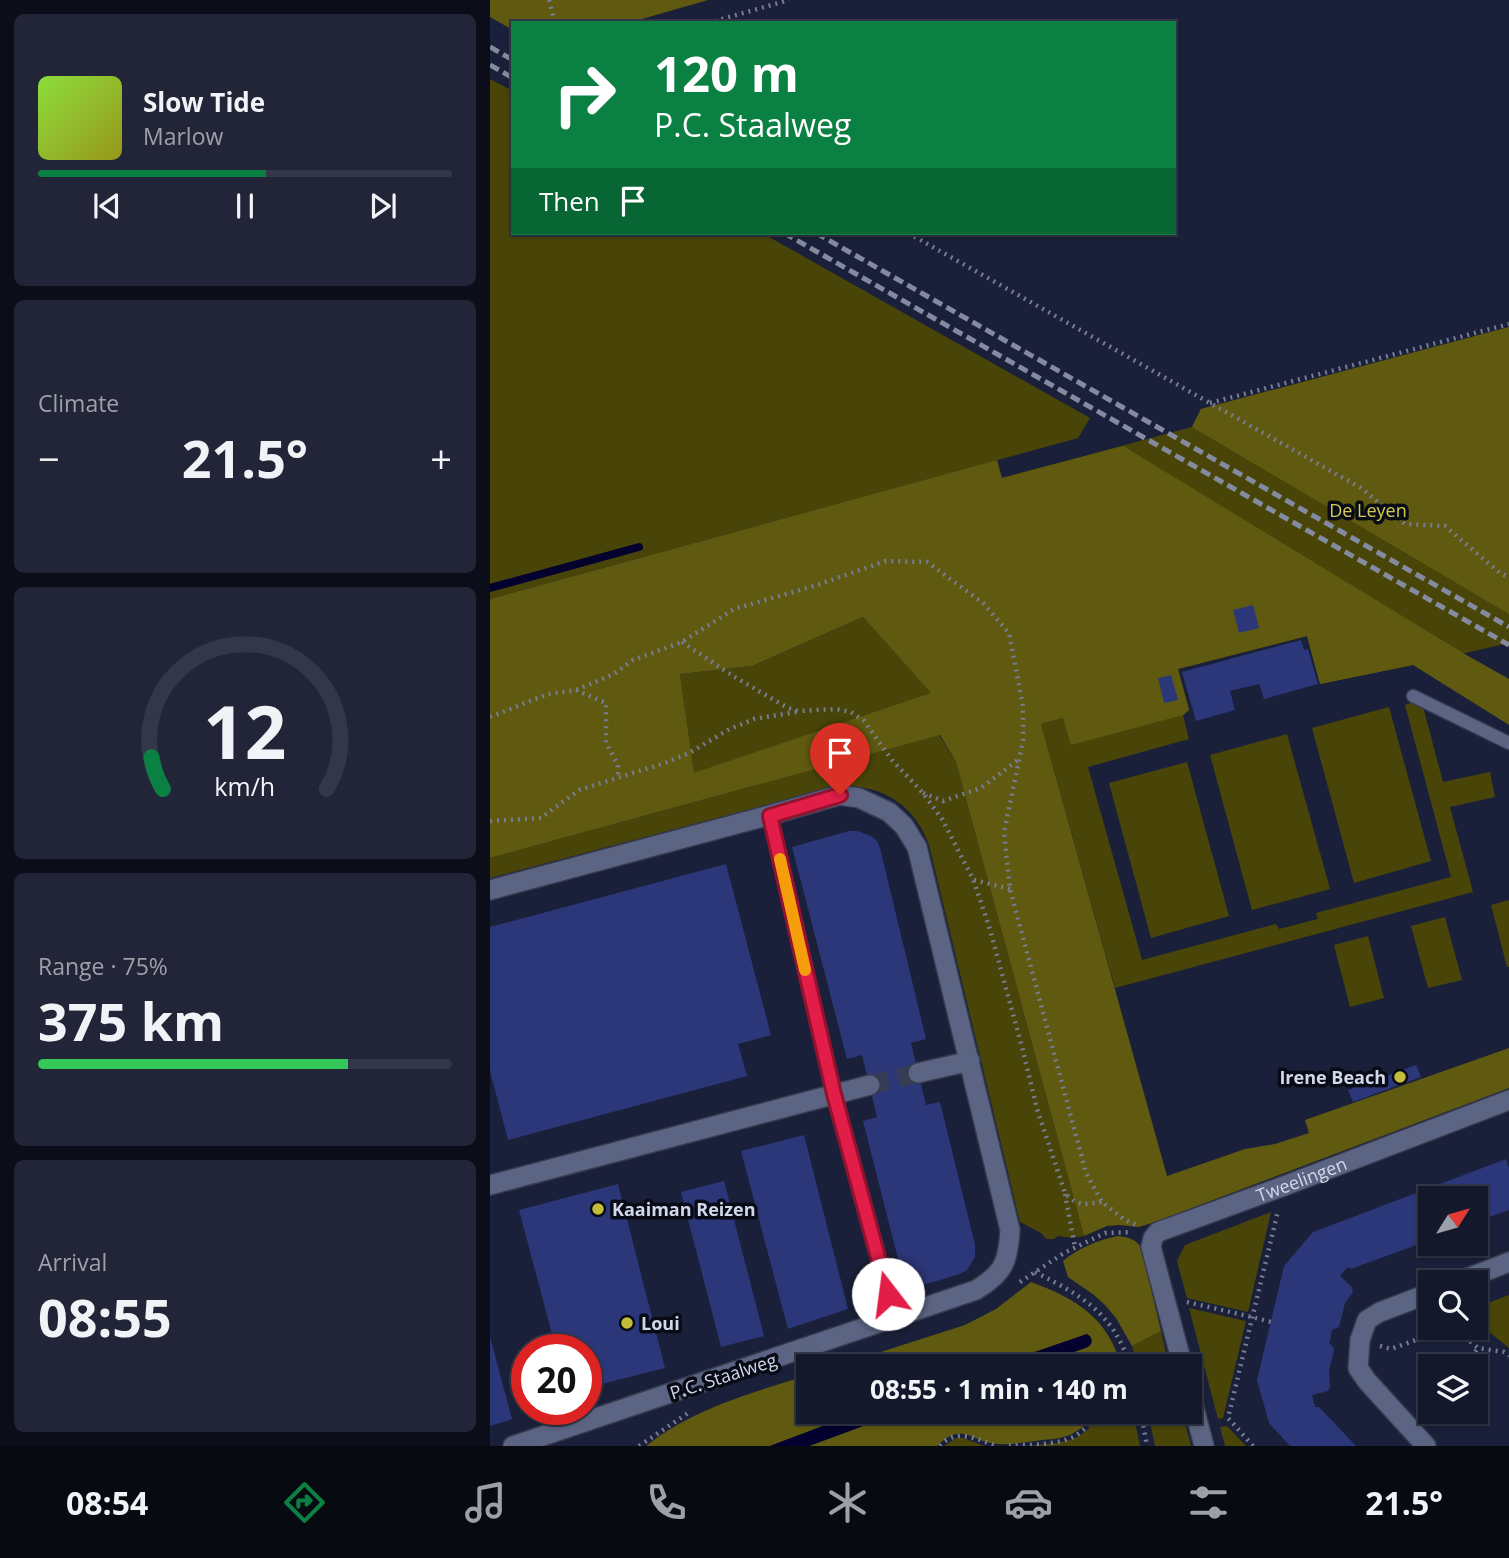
<!DOCTYPE html>
<html lang="en">
<head>
<meta charset="utf-8">
<style>
  :root { --surface:#14182b; --page:#212537; --text:#f1f3f6; --muted:#9da0a9; --line:#333747; --accent:#0b8043 }
  body { margin:0; font-family:"Open Sans",sans-serif; background:var(--page); color:var(--text); height:100vh; display:flex; flex-direction:column; font-size:26px; white-space:nowrap }
  * { box-sizing:border-box; margin:0 }
  p { font-size:23px; color:var(--muted) }
  .icon { flex:none; width:38px; height:38px; fill:none; stroke:currentColor; stroke-width:2; stroke-linecap:round; stroke-linejoin:round }
  .map { position:relative; flex:1; overflow:hidden }
  .side { display:flex; flex-direction:column; gap:14px; padding:14px; background:#0b0d18; width:490px }
  .side>* { flex:none }
  .banner { position:absolute; left:21px; top:21px; width:665px; height:214px; border-radius:0px; box-shadow:0 2px 5px #0004,0 0 0 2px var(--line); background:#0b8043; color:#fff; overflow:hidden }
  .needle { width:46px; rotate:53deg }
  .controls { position:absolute; left:928px; top:1186px; display:grid; gap:14px }
  .controls a { display:grid; place-items:center; width:70px; height:70px; border-radius:0px; background:var(--surface); box-shadow:0 2px 5px #0004,0 0 0 2px var(--line); font-size:35px }
  .speed { position:absolute; left:21px; top:1334px; display:flex; gap:14px; font-size:35px; font-weight:700; text-align:center }
  .speed>* { display:grid; place-content:center; width:91px; height:91px; border-radius:50%; background:var(--surface); box-shadow:0 2px 5px #0004,0 0 0 2px var(--line); line-height:1 }
  .speed .limit { border:10px solid #d22; background:#fff; color:#111 }
  .pin { position:absolute; display:grid; place-items:center; width:60px; height:60px; color:#fff; margin:-72px -30px; border-radius:50% 50% 50% 0; rotate:-45deg; box-shadow:0 0 7px #0007 }
  .pin .icon { rotate:45deg }
  .me { position:absolute; width:77px; margin:-38px; rotate:345deg; stroke-linejoin:round; filter:drop-shadow(0 0 5px #0008) }
  .turn { display:flex; align-items:center; gap:24px; height:147px; padding:0 28px; font-size:32px }
  .turn .icon { width:91px; height:91px; stroke-width:2.5 }
  .turn b { display:block; font-size:49px; line-height:60px }
  .then { display:flex; align-items:center; height:66px; padding:0 28px; background:#0003; gap:14px; font-size:26px }
  .big { font-size:52px; font-weight:700; line-height:1.1 }
  .side .card { flex:1; display:flex; flex-direction:column; justify-content:center; gap:10px; min-width:0; padding:0 24px; border-radius:10px; background:var(--page) }
  .side .dial { align-items:center; gap:0 }
  .dial svg { height:182px; overflow:visible; fill:none; stroke:var(--line); stroke-width:7; stroke-linecap:round; text-anchor:middle }
  .dial text { fill:var(--text); stroke:none }
  .song { display:flex; align-items:center; gap:21px }
  .cover { width:84px; height:84px; border-radius:10px; background:linear-gradient(135deg,hsl(90 70% 55%),hsl(60 70% 35%)) }
  .played { height:7px; border-radius:4px; background:linear-gradient(90deg,var(--accent) 55%,var(--line) 55%) }
  .keys { display:flex; justify-content:space-around; direction:ltr }
  .heat { display:flex; justify-content:space-between; align-items:center; font-size:38px; direction:ltr }
  .charge { height:10px; border-radius:5px; background:linear-gradient(90deg,#34c759 75%,var(--line) 0) }
  .trip { position:absolute; left:306px; top:1354px; width:406px; height:70px; border-radius:0px; background:var(--surface); box-shadow:0 2px 5px #0004,0 0 0 2px var(--line); font-weight:700; line-height:70px; text-align:center }
  .tabs { display:flex; height:112px; justify-content:space-around; align-items:center; background:#080a11; color:var(--muted) }
  .tabs .icon { width:49px; height:49px }
  .tabs .current { color:var(--accent) }
  .tabs b { font-size:32px; color:var(--text) }
  main { display:flex; flex:1; min-height:0 }
  .map>svg:first-child { display:block }
</style>
</head>
<body>
<main>
<section class="side">
<div class="card">
<div class="song"><i class="cover"></i><div><b>Slow Tide</b><p>Marlow</p></div></div>
<div class="played"></div>
<div class="keys"><svg class="icon" aria-label="previous" viewBox="0 0 24 24"><path d="M18 5L8 12l10 7zM5 5v14"/></svg><svg class="icon" aria-label="pause" viewBox="0 0 24 24"><path d="M8 5v14M16 5v14"/></svg><svg class="icon" aria-label="next" viewBox="0 0 24 24"><path d="M6 5l10 7-10 7zM19 5v14"/></svg></div>
</div>
<div class="card"><p>Climate</p>
<div class="heat"><a>−</a><b class="big">21.5°</b><a>+</a></div>
</div>
<div class="card dial"><svg viewBox="0 0 100 80">
<path d="M14 69A42 42 0 1 1 86 69"/>
<path d="M14 69A42 42 0 0 1 9 55" stroke="#0b8043"/>
<text x="50" y="56" font-size="32" font-weight="700">12</text>
<text x="50" y="72" font-size="11">km/h</text>
</svg></div>
<div class="card"><p>Range · 75%</p><b class="big">375 km</b><div class="charge"></div></div>
<div class="card"><p>Arrival</p><b class="big">08:55</b></div>
</section>
<div class="map">
<svg width="1019" height="1446" viewBox="0 0 1019 1446">
  <rect width="100%" height="100%" fill="#1a2039"/>
  <g fill="#494508">
    <polygon points="0,79 23,91 23,233 272,233 600,418 588,438 0,599"/>
    <polygon points="1019,327 1019,643 923,665 830,684 817,636 688,669 699,710 693,715 699,739 598,767 652,960 786,924 789,929 828,919 826,913 961,877 915,705 927,701 932,703 953,782 1000,772 1005,797 960,807 983,892 625,988 551,724 573,718 512,478 702,427 711,409"/>
    <polygon points="373,617 442,694 204,774 190,674 262,666"/>
    <polygon points="899,707 941,861 864,883 822,728"/>
    <polygon points="797,734 840,889 762,910 720,755"/>
    <path d="M 449,735 L 466,762 L 594,1236 L 582,1238 L 568,1236 L 564,1239 L 556,1239 L 551,1233 L 530,1222 L 439,845 C 424,803 388,782 344,787 L 0,878 L 0,858 Z"/>
    <polygon points="697,762 739,916 661,938 619,783"/>
    <polygon points="1019,900 1019,967 1017,967 1001,905"/>
    <polygon points="955,917 972,980 938,988 921,926"/>
    <polygon points="878,936 894,998 860,1007 844,945"/>
    <polygon points="781,1212 758,1312 697,1298 687,1261 695,1245"/>
    <polygon points="1019,1295 1019,1348 998,1331 985,1327 985,1308"/>
    <polygon points="699,1308 756,1321 733,1418 728,1419"/>
    <polygon points="671,1331 677,1358 659,1367 649,1367 642,1346"/>
    <path d="M 614,1412 L 643,1412 L 650,1446 L 537,1446 C 577,1441 586,1446 614,1412 Z"/>
    <polygon points="658,1412 692,1412 701,1446 665,1446"/>
    <polygon points="737,1426 756,1446 735,1446 730,1427"/>
    <polygon points="466,1438 473,1438 495,1446 454,1446"/>
  </g>
  <g fill="#605a10" fill-rule="evenodd">
    <polygon points="0,0 218,0 138,23 23,23 23,30 0,17"/>
    <polygon points="1019,327 1019,614 702,427 711,409"/>
    <path d="M 633,446 L 973,653 L 1019,679 L 1019,725 L 923,665 L 830,684 L 817,636 L 688,669 L 699,710 L 693,715 L 581,745 L 573,718 L 551,724 L 677,1176 L 755,1149 L 785,1144 L 819,1133 L 815,1120 L 1019,1048 L 1019,1088 L 665,1222 L 649,1227 L 629,1225 L 617,1226 L 594,1236 L 466,762 L 450,735 L 0,858 L 0,599 L 507,460 L 512,478 ZM 373,617 L 441,693 L 204,773 L 190,674 L 262,666 Z"/>
    <path d="M 628,1236 C 638,1237 645,1239 651,1247 L 671,1331 L 642,1346 L 626,1318 L 615,1305 L 604,1295 L 578,1277 L 573,1261 C 587,1249 610,1239 628,1236 Z"/>
    <path d="M 541,1282 C 587,1299 617,1317 632,1367 L 541,1367 L 598,1347 L 597,1334 L 501,1367 L 344,1367 L 475,1325 L 506,1309 Z"/>
    <path d="M 318,1375 L 318,1412 L 370,1412 L 280,1446 L 156,1446 C 204,1408 262,1393 318,1375 Z"/>
    <path d="M 411,1412 L 607,1412 C 596,1426 583,1437 564,1439 C 547,1440 524,1445 508,1444 C 480,1442 473,1420 447,1446 L 319,1446 Z"/>
  </g>
  <g fill="#04012f">
    <path d="M 597,1334 C 601,1337 603,1339 601,1344 L 598,1347 L 541,1367 L 501,1367 Z"/>
    <polygon points="370,1412 411,1412 319,1446 280,1446"/>
  </g>
  <g fill="none" stroke-linecap="round" stroke-linejoin="round">
    <polyline stroke="#04012f" stroke-width="8" points="0,588 149,547"/>
  </g>
  <g fill="#2b3779">
    <polygon points="763,605 769,628 749,633 743,610"/>
    <polygon points="811,640 814,650 818,649 828,684 774,699 769,684 740,691 745,710 706,721 692,672"/>
    <polygon points="681,675 688,700 674,703 668,678"/>
    <polygon points="359,831 367,831 381,836 387,841 390,848 436,1039 421,1043 436,1105 450,1102 485,1245 485,1257 477,1270 470,1274 416,1290 373,1121 387,1117 372,1055 357,1059 302,847"/>
    <polygon points="236,864 281,1035 248,1044 257,1076 18,1140 0,1071 0,927"/>
    <polygon points="926,1065 931,1077 863,1102 858,1090"/>
    <polygon points="314,1135 358,1309 298,1329 251,1151"/>
    <polygon points="1016,1159 1019,1168 1019,1210 985,1222 985,1199 940,1199 940,1240 861,1269 858,1267 850,1276 862,1287 863,1292 855,1303 849,1327 842,1330 841,1335 839,1344 842,1345 844,1350 839,1370 840,1387 838,1391 822,1395 825,1407 829,1407 866,1446 800,1446 779,1423 767,1380 794,1266 823,1232"/>
    <polygon points="234,1181 274,1336 231,1347 191,1192"/>
    <polygon points="128,1184 175,1368 96,1388 96,1349 66,1349 29,1210"/>
    <polygon points="0,1337 22,1419 0,1426"/>
  </g>
  <g fill="none" stroke-linecap="round" stroke-linejoin="round">
    <polyline stroke="#363c53" stroke-width="19" stroke-dasharray="19 10" stroke-linecap="butt" points="380,1085 428,1073"/>
    <g stroke="#363b50" stroke-width="15">
      <g id="service">
        <polyline points="923,696 1019,743"/>
        <polyline points="280,815 344,1094 405,1319"/>
      </g>
    </g>
    <g stroke="#363b50" stroke-width="22">
      <g id="minor">
        <path d="M 0,890 L 280,815 L 350,795 L 369,798 L 399,812 L 414,826 L 427,847 L 520,1230 C 518,1262 514,1273 486,1290 L 23,1446"/>
        <polyline points="428,1073 480,1061"/>
        <polyline points="0,1185 380,1085"/>
        <polyline points="965,1283 1019,1262"/>
        <path id="s1" d="M 693,1367 L 661,1247 L 663,1238 L 668,1232 L 794,1186 L 1019,1100"/>
        <polyline points="700,1392 714,1446"/>
        <polyline points="936,1446 877,1381 868,1368 870,1340 877,1320 890,1312 940,1293"/>
      </g>
    </g>
    <g stroke="#767c91" stroke-width="4.5" stroke-dasharray="2 5" stroke-linecap="butt">
      <polyline points="59,0 65,23"/>
      <polyline points="218,23 299,0"/>
      <polyline points="418,233 871,488 915,524 955,526 1010,573 1019,577"/>
      <polyline points="720,403 1019,324"/>
      <path d="M 192,642 L 243,676 L 298,708 L 308,711 L 346,709 L 361,712 L 374,721 L 402,760 L 433,793 L 452,819 L 483,879 L 499,926 L 533,1051 L 547,1109 L 575,1193 C 588,1207 594,1204 612,1202"/>
      <polyline points="86,690 116,703 116,743 128,765 128,778"/>
      <polyline points="0,717 58,694 86,690 124,674 143,660 192,642 244,609 324,586 396,561 437,562 493,603 519,633 533,706 533,741 514,832 520,889 596,1173 612,1202 635,1220 646,1225"/>
      <polyline points="433,793 453,801 491,788 529,759"/>
      <polyline points="0,821 51,818 89,790 175,763 199,753 238,730 264,719 307,712"/>
      <polyline points="484,880 520,889"/>
      <polyline points="575,1194 585,1247"/>
      <path d="M 545,1272 C 594,1297 622,1312 641,1367"/>
      <polyline points="530,1282 574,1253 615,1233 641,1232"/>
      <polyline points="697,1302 762,1317 781,1322"/>
      <polyline points="964,1328 988,1348 1014,1352 1019,1356"/>
      <polyline points="890,1346 901,1349 959,1328"/>
      <polyline points="977,1363 988,1348"/>
      <polyline points="651,1412 657,1446"/>
      <polyline points="149,1446 198,1413"/>
      <path d="M 450,1446 C 467,1426 488,1441 508,1446"/>
      <path d="M 519,1446 C 539,1444 566,1446 585,1436 C 595,1430 602,1421 610,1412"/>
      <polyline points="763,1446 738,1418 788,1211"/>
    </g>
    <use href="#service" stroke="#5b6482" stroke-width="12"/>
    <use href="#minor" stroke="#5b6482" stroke-width="19"/>
    <g stroke="#848a9f" stroke-width="5" stroke-dasharray="10 5" stroke-linecap="butt">
      <polyline points="0,47 23,60"/>
      <polyline points="0,65 23,78"/>
      <polyline points="294,233 1019,645"/>
      <polyline points="326,233 1019,627"/>
    </g>
  </g>
  <g fill="none" stroke-linecap="round" stroke-linejoin="round">
    <g stroke="#92132f" stroke-width="18">
      <polyline id="route" points="350,795 280,816 344,1094 398,1294"/>
    </g>
    <use href="#route" stroke="#e11d48" stroke-width="12"/>
    <polyline stroke="#f59e0b" stroke-width="12" points="290,859 315,970"/>
  </g>
  <g fill="#c6bc3c" stroke="#080b16" stroke-width="2.5">
    <circle cx="910" cy="1077" r="7"/>
    <circle cx="108" cy="1209" r="7"/>
    <circle cx="137" cy="1323" r="7"/>
  </g>
  <g text-anchor="middle" dominant-baseline="central" stroke-width="7" stroke-linejoin="round" paint-order="stroke">
    <g font-size="18" fill="#d5cb50" stroke="#080b16">
      <text x="878" y="510">De Leyen</text>
    </g>
    <g font-size="18" font-weight="bold" fill="#d2d8e9" stroke="#080b16" text-anchor="start">
      <text x="896" y="1077" text-anchor="end">Irene Beach</text>
      <text x="122" y="1209">Kaaiman Reizen</text>
      <text x="151" y="1323">Loui</text>
    </g>
    <g font-size="18" fill="#d2d8e9" stroke="#080b16">
      <text stroke="none"><textPath href="#s1" startOffset="294">Tweelingen</textPath></text>
      <text transform="translate(233 1376) rotate(-18)">P.C. Staalweg</text>
    </g>
  </g>
</svg>
<div class="controls">
<a><svg class="needle" viewBox="-14 -14 28 28"><path d="M0-13l5 13h-10z" fill="#e53935"/><path d="M0 13l5-13h-10z" fill="#9da0a9"/></svg></a>
<a><svg class="icon" aria-label="search" viewBox="0 0 24 24"><circle cx="10" cy="10" r="6"/><path d="M15 15l6 6"/></svg></a>
<a><svg class="icon" aria-label="layers" viewBox="0 0 24 24"><path d="M12 4l9 5-9 5-9-5zM3 14l9 5 9-5"/></svg></a>
</div>
<div class="speed"><div class="limit">20</div></div>
<div class="pin" style="left:350px;top:795px;background:#d93025"><svg class="icon" aria-label="arrive" viewBox="0 0 24 24"><path d="M6 21V4h12l-3 4 3 4H6"/></svg></div>
<svg class="me" style="left:398px;top:1294px" viewBox="-20 -20 40 40"><circle r="19" fill="#fff"/><path d="M0-13L10 11 0 6-10 11z" fill="#e11d48"/></svg>
<div class="trip">08:55 · 1 min · 140 m</div>
<div class="banner">
<div class="turn"><svg class="icon" aria-label="right" viewBox="0 0 24 24"><path d="M7 20v-9h11M14 6l5 5-5 5"/></svg><div><b>120 m</b>P.C. Staalweg</div></div>
<div class="then">Then<svg class="icon" aria-label="arrive" viewBox="0 0 24 24"><path d="M6 21V4h12l-3 4 3 4H6"/></svg></div>
</div>
</div>
</main>
<nav class="tabs">
<b>08:54</b>
<svg class="icon current" aria-label="directions" viewBox="0 0 24 24"><path d="M12 3l9 9-9 9-9-9zM9 14v-3h6M13 9l2 2-2 2"/></svg>
<svg class="icon" aria-label="music" viewBox="0 0 24 24"><path d="M9 18V5l10-2v13"/><circle cx="6" cy="18" r="3"/><circle cx="16" cy="16" r="3"/></svg>
<svg class="icon" aria-label="phone" viewBox="0 0 24 24"><path d="M5 4h4l2 5-3 2q2 4 5 5l2-3 5 2v4C11 20 4 13 5 4z"/></svg>
<svg class="icon" aria-label="climate" viewBox="0 0 24 24"><path d="M12 3v18M4 7l16 10M4 17L20 7"/></svg>
<svg class="icon" aria-label="car" viewBox="0 0 24 24"><path d="M5 17H2v-5l4-1 3-4h7l3 4 3 1v5h-3M9 17h6M6 11h13"/><circle cx="7" cy="17" r="2"/><circle cx="17" cy="17" r="2"/></svg>
<svg class="icon" aria-label="filters" viewBox="0 0 24 24"><path d="M4 7h16M4 17h16"/><circle cx="9" cy="7" r="2"/><circle cx="15" cy="17" r="2"/></svg>
<b>21.5°</b>
</nav>
</body>
</html>
